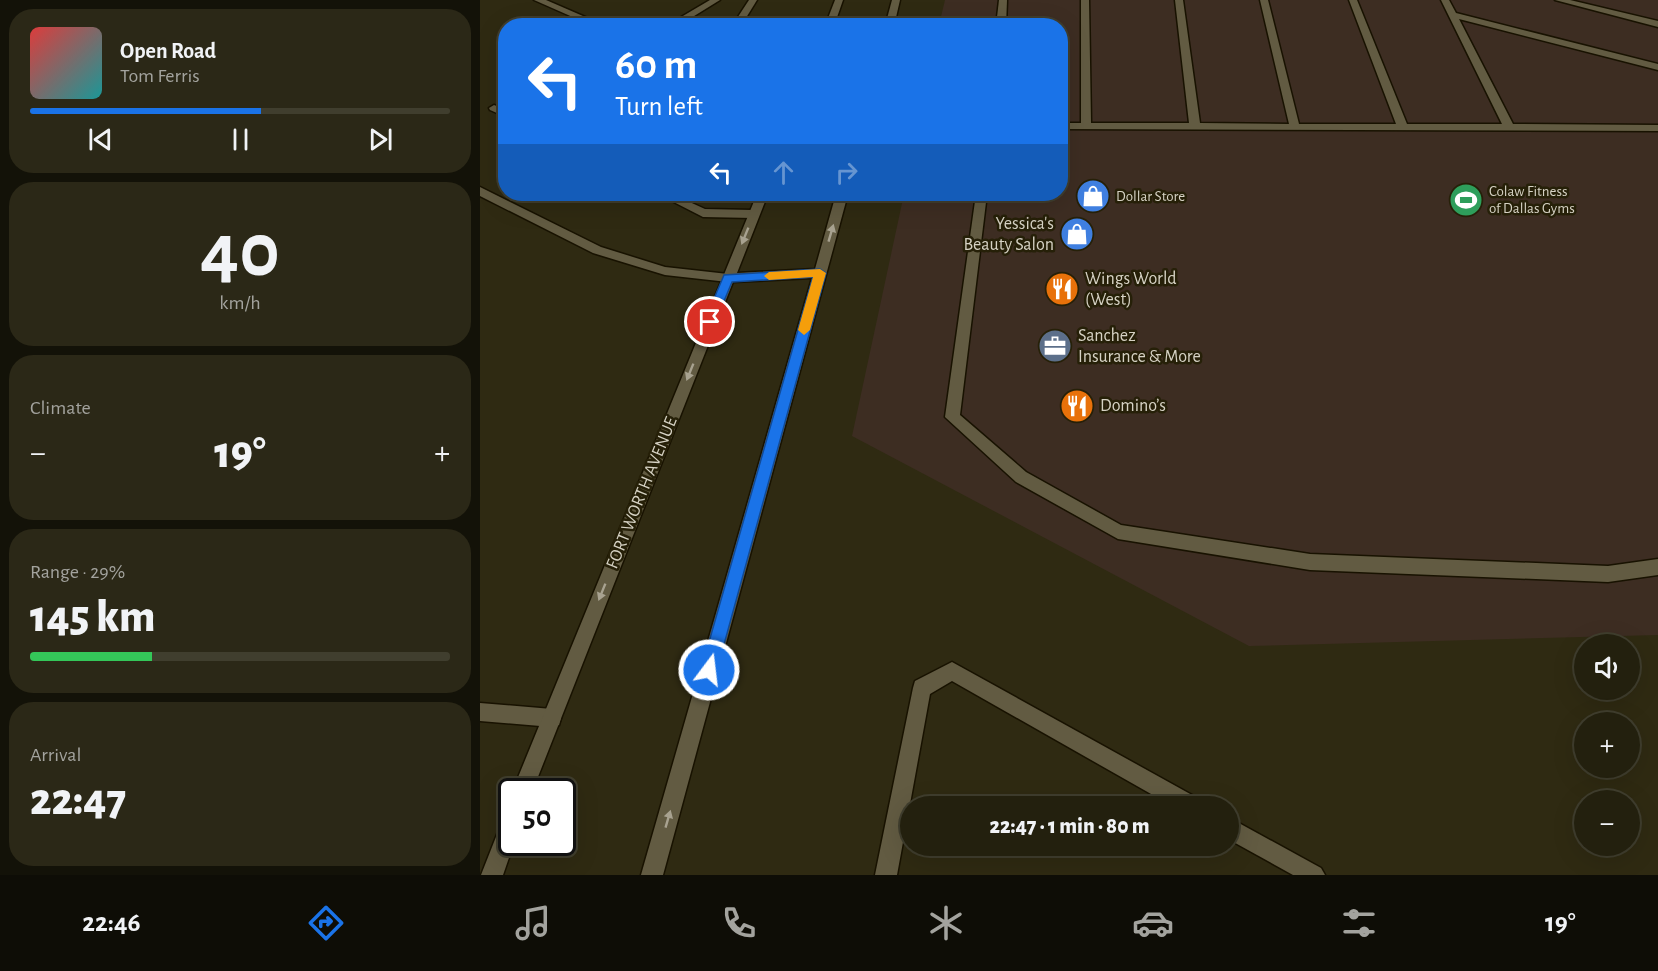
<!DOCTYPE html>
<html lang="en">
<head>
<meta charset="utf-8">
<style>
  :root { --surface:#23200e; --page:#2b2817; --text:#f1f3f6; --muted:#a3a39e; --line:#403e2e; --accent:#1a73e8 }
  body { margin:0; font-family:"Alegreya Sans",sans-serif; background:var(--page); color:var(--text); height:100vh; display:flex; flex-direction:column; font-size:22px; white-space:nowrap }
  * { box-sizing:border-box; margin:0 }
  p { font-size:20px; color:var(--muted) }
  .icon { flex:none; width:33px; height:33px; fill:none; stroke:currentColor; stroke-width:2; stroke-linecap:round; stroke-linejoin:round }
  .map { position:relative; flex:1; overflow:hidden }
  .panel { display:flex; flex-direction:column; gap:9px; padding:9px; background:#131208; width:480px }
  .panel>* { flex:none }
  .hud { position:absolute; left:18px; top:18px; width:570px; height:183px; border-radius:24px; box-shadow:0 6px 24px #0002,0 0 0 2px var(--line); background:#1a73e8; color:#fff; overflow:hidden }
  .buttons { position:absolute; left:1094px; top:634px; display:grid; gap:12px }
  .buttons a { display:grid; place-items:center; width:66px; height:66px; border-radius:50%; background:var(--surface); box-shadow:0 6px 24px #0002,0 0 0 2px var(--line); font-size:30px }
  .speed { position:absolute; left:18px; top:778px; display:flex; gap:12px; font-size:30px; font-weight:700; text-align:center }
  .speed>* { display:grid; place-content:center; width:78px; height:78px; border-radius:50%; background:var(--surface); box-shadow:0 6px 24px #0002,0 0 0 2px var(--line); line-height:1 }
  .speed .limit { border:3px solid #111; border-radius:9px; background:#fff; color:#111 }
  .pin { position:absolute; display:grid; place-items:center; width:51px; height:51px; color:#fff; margin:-26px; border:3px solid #fff; border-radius:50%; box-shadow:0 2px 6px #0007 }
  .me { position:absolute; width:66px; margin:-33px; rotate:15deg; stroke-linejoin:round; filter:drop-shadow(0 0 4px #0008) }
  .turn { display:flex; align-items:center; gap:21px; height:126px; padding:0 18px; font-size:27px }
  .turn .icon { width:78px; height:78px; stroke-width:2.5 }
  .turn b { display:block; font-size:42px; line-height:51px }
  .lanes { display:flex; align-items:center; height:57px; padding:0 18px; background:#0003; justify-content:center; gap:30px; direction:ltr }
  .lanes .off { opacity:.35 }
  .big { font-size:45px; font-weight:800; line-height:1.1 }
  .panel .widget { flex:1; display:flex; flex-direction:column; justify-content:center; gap:9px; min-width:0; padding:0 21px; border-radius:24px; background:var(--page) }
  .panel .dial { align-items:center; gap:0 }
  .dial b { font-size:78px; line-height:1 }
  .song { display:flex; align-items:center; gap:18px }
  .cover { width:72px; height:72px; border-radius:9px; background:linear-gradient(135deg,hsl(0 70% 55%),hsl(180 70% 35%)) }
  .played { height:6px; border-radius:3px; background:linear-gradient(90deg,var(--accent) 55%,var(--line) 55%) }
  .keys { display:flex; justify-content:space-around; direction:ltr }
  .heat { display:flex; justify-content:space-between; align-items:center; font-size:33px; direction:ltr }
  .charge { height:9px; border-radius:4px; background:linear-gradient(90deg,#34c759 29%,var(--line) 0) }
  .trip { position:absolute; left:420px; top:796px; width:339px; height:60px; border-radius:30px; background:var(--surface); box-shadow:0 6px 24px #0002,0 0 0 2px var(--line); font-weight:800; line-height:60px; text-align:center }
  .dock { display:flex; height:96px; justify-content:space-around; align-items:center; background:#0e0d06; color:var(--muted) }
  .dock .icon { width:42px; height:42px }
  .dock .on { color:var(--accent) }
  .dock b { font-size:27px; color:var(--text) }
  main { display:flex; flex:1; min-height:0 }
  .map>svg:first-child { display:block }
</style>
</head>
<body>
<main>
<section class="panel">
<div class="widget">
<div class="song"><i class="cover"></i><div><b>Open Road</b><p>Tom Ferris</p></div></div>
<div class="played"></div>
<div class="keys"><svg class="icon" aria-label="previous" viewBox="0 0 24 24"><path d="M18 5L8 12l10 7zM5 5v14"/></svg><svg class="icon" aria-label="pause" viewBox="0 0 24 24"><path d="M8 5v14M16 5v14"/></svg><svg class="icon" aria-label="next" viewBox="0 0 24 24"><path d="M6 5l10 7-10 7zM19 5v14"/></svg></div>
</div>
<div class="widget dial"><b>40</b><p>km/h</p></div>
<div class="widget"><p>Climate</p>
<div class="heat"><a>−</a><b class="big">19°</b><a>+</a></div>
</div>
<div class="widget"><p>Range · 29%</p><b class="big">145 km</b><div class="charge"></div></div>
<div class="widget"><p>Arrival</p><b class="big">22:47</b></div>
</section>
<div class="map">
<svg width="1178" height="875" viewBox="0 0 1178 875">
  <rect width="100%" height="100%" fill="#2f2a12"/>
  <polygon fill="#3d2d22" points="465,0 1178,0 1178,635 769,646 372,436 424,194 580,194 580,26 459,25"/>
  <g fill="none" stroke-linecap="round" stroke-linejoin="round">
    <g stroke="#181200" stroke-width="3">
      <g id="service">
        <polygon points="54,0 66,0 126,26 113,26"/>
        <polygon points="230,0 240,0 198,26 186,26"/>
        <polygon points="269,0 277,0 261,26 252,26"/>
        <polygon points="519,0 527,0 526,26 516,26"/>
        <polygon points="601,0 609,0 611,123 709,123 695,0 703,0 720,123 809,124 780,0 788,0 819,124 916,124 869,0 877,0 927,124 1022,124 961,0 969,0 976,13 1178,64 1178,70 979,19 1033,124 1178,125 1178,131 580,129 580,123 601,123"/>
        <polygon points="1075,0 1090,0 1178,21 1178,27"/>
        <polygon points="14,105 26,110 26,117 10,110 9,108"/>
        <polygon points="0,187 121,247 185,267 248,274 254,278 248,282 185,275 113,253 0,196"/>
        <polygon points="178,194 192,194 225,209 273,210 279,214 273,218 223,217"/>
        <polygon points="496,194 507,194 480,415 546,472 641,525 830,554 1128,566 1178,559 1178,575 1128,582 830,570 638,539 536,482 465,417"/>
        <polygon points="472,662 721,800 724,807 694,807 472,681 450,694 417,875 395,875 433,688 435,681"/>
        <polygon points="0,703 72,709 79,711 81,718 79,725 72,727 0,721"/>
        <polygon points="748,817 841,868 845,875 813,875 748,839"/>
      </g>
    </g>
    <g stroke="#181200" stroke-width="3">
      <g id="secondary">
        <polygon points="355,0 363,0 354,26 345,26"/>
        <polygon points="412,0 420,0 414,26 405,26"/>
        <polygon points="277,194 288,194 257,273 335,269 356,194 368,194 183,875 161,875 332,278 253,282 52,792 32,792"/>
        <polygon points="32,811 32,843 34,843 23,875 1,875 25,814"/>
      </g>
    </g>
    <use href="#service" fill="#625b42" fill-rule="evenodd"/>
    <use href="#secondary" fill="#625b42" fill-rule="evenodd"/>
  </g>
  <defs><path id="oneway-solid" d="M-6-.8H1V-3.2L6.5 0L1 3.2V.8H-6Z" transform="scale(1.5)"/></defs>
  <g fill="#a8a290">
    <use href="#oneway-solid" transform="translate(351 233) rotate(-74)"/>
    <use href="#oneway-solid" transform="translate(265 236) rotate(112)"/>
    <use href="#oneway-solid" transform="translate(210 372) rotate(112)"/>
    <use href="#oneway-solid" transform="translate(122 592) rotate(112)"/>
    <use href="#oneway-solid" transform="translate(188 819) rotate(-74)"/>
  </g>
  <polygon fill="#1a73e8" stroke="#114b97" stroke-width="1.5" points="340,269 346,273 237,670 235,676 229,678 223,676 221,670 333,277 252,282 234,325 230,327 224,322 244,275"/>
  <polygon fill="#f59e0b" points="340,269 346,273 330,330 324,335 318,330 333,277 289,280 284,276 289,272"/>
  <defs>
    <g id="shop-disc" transform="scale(1.725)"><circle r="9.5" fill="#3f7fe0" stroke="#262008"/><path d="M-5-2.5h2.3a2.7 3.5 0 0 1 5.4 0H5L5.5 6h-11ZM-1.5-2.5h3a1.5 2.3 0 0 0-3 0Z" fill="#fff"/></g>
    <g id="stadium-disc" transform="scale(1.725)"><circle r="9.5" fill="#2e9e5b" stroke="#262008"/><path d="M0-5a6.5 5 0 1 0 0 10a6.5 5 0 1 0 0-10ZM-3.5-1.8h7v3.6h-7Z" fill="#fff"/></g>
    <g id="restaurant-disc" transform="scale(1.725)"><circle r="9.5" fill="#e8710a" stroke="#262008"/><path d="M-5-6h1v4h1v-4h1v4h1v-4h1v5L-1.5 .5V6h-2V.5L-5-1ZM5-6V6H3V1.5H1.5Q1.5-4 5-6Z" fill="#fff"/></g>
    <g id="office-disc" transform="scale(1.725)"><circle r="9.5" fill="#5c6f8a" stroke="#262008"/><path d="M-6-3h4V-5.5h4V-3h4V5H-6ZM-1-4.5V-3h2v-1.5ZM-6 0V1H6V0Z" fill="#fff"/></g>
  </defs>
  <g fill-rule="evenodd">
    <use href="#shop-disc" x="613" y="196"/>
    <use href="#stadium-disc" x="986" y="200"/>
    <use href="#shop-disc" x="597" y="234"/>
    <use href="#restaurant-disc" x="582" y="289"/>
    <use href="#office-disc" x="575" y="346"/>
    <use href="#restaurant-disc" x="597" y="406"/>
  </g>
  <g text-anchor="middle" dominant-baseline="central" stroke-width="5" stroke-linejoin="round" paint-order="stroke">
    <g font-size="15" fill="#d6d2c4" stroke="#262008" text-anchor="start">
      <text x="1009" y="191">Colaw Fitness<tspan x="1009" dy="17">of Dallas Gyms</tspan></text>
      <text x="636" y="196">Dollar Store</text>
    </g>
    <g font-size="18" fill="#d6d2c4" stroke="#262008" text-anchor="start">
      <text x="574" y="224" text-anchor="end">Yessica's<tspan x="574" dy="21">Beauty Salon</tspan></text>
      <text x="605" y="279">Wings World<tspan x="605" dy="21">(West)</tspan></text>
      <text x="598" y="336">Sanchez<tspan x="598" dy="21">Insurance &amp; More</tspan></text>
      <text x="620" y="406">Domino’s</text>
    </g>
    <g font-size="18" fill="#d6d2c4" stroke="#262008">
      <text transform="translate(162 493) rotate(-68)">FORT WORTH AVENUE</text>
    </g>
  </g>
</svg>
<div class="buttons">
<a><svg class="icon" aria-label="sound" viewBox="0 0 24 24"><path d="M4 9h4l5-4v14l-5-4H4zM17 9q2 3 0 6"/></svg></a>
<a>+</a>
<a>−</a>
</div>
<div class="speed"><div class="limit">50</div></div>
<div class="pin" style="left:230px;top:322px;background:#d93025"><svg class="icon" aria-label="arrive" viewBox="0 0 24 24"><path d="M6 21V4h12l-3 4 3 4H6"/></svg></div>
<svg class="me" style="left:229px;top:670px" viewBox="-20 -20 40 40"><circle r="17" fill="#1a73e8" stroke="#fff" stroke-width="3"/><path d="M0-11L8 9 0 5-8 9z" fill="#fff"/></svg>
<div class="trip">22:47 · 1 min · 80 m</div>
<div class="hud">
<div class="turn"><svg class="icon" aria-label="left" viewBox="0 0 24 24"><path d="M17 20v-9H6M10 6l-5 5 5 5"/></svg><div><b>60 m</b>Turn left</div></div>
<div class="lanes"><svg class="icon" aria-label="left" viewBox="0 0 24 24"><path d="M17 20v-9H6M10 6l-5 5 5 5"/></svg><svg class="icon off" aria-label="ahead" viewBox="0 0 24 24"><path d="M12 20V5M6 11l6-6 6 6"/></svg><svg class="icon off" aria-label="right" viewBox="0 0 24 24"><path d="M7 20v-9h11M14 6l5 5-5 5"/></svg></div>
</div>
</div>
</main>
<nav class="dock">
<b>22:46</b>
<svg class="icon on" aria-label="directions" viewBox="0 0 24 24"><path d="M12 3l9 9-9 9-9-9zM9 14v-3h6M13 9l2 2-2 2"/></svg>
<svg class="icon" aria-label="music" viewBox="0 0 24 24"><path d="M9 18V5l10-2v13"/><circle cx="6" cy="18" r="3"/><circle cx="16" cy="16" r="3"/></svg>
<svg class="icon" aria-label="phone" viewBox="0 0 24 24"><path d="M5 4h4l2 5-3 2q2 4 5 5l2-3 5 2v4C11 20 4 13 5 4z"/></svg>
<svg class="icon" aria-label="climate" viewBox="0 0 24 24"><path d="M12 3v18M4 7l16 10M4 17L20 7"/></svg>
<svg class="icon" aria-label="car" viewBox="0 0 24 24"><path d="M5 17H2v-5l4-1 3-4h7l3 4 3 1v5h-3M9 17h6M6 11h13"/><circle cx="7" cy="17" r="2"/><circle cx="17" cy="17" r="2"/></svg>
<svg class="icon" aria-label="filters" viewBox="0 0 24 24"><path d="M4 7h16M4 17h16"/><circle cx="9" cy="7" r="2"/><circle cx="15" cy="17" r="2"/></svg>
<b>19°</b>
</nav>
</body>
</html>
